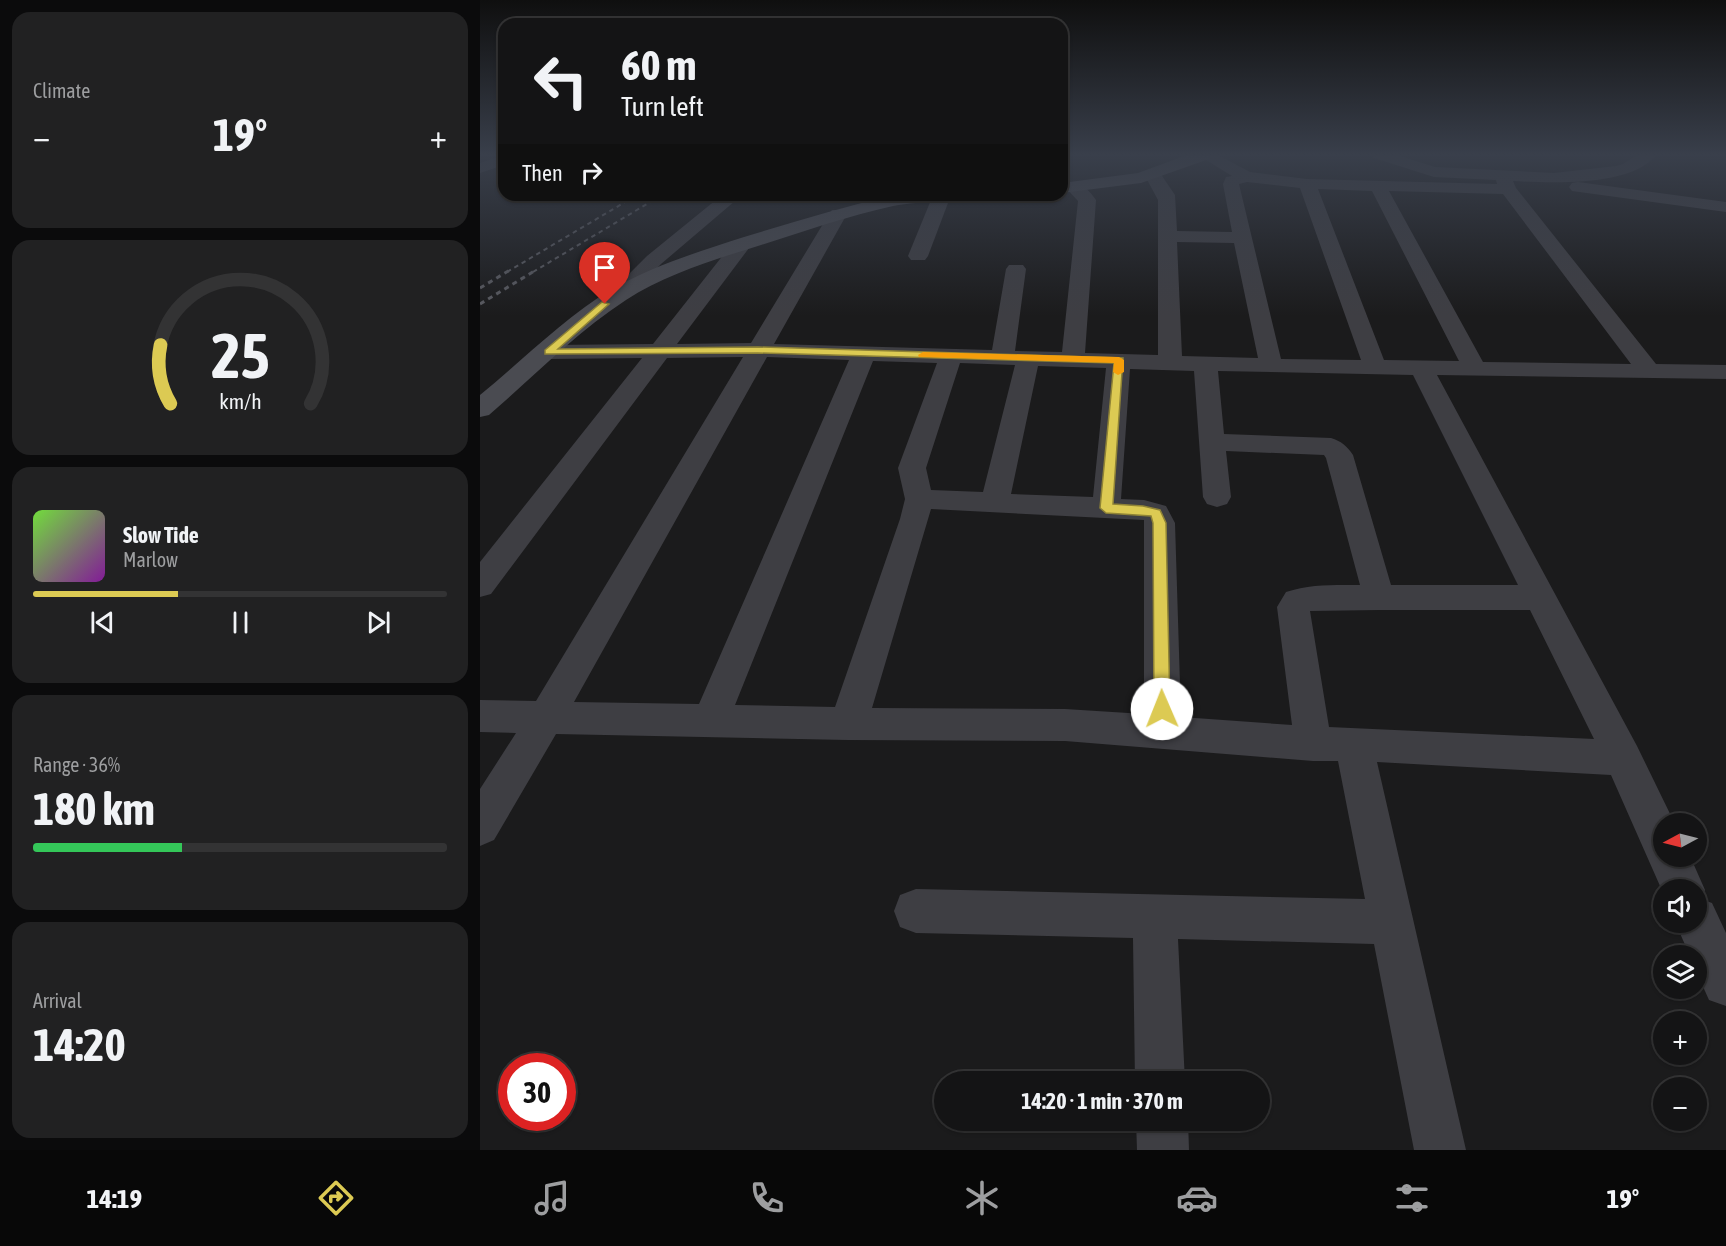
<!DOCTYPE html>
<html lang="en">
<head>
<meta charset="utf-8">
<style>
  :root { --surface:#141415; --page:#212122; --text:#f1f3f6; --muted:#9d9ea0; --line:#333334; --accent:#dcca53 }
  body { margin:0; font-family:"Asap Condensed",sans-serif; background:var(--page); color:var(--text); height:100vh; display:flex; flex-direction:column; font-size:22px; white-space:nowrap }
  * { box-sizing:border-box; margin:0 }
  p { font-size:20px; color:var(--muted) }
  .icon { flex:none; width:33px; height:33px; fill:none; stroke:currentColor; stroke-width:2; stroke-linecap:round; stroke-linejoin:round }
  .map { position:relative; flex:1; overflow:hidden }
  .details { display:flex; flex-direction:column; gap:12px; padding:12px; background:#0b0b0c; width:480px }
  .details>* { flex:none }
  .banner { position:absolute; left:18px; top:18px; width:570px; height:183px; border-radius:18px; box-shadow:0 2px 4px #0004,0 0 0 2px var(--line); background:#141415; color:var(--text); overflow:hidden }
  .needle { width:39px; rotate:263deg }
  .tools { position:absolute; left:1173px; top:813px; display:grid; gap:12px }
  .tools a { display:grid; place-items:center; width:54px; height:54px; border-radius:50%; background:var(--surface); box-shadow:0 2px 4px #0004,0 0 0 2px var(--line); font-size:30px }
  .speed { position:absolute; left:18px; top:1053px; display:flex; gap:12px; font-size:30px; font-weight:700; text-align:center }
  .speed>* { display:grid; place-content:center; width:78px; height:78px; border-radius:50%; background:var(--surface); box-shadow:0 2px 4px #0004,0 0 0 2px var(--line); line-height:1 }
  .speed .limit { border:9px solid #d22; background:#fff; color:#111 }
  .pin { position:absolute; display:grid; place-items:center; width:51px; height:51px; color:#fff; margin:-62px -26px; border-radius:50% 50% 50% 0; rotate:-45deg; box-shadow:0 0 6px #0007 }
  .pin .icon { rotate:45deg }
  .me { position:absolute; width:66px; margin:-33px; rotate:359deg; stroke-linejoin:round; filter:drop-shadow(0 0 4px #0008) }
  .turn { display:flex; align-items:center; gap:21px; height:126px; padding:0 24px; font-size:27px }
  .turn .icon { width:78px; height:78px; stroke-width:2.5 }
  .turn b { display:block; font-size:42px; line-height:51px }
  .then { display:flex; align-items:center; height:57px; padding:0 24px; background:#0003; gap:12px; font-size:22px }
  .big { font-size:45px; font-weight:700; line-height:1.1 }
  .details .tile { flex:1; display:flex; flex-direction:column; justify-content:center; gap:9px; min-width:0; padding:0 21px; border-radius:18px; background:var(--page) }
  .details .dial { align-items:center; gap:0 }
  .dial svg { height:156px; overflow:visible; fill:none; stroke:var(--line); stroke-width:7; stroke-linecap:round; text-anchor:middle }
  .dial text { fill:var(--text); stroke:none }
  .song { display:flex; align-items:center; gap:18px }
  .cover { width:72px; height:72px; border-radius:9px; background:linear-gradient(135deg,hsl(100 70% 55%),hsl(290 70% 35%)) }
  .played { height:6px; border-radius:3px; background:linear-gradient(90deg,var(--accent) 35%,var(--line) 35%) }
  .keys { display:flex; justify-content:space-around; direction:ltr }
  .heat { display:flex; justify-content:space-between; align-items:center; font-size:33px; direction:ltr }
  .charge { height:9px; border-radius:4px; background:linear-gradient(90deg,#34c759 36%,var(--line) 0) }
  .trip { position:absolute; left:454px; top:1071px; width:336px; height:60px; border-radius:30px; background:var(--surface); box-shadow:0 2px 4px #0004,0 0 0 2px var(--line); font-weight:700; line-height:60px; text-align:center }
  .tabs { display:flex; height:96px; justify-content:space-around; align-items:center; background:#080808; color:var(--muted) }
  .tabs .icon { width:42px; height:42px }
  .tabs .on { color:var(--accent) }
  .tabs b { font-size:27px; color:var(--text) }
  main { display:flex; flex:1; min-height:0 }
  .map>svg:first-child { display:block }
</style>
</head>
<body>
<main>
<section class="details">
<div class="tile"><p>Climate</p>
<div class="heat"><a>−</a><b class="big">19°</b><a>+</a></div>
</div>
<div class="tile dial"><svg viewBox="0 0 100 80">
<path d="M14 69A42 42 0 1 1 86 69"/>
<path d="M14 69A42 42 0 0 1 9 39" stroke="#dcca53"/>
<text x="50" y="56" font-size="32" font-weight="700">25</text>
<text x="50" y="72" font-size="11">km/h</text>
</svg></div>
<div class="tile">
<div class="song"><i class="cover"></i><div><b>Slow Tide</b><p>Marlow</p></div></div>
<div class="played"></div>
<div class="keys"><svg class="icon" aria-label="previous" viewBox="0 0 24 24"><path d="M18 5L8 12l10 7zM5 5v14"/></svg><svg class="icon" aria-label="pause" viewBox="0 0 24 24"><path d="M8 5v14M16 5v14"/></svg><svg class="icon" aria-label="next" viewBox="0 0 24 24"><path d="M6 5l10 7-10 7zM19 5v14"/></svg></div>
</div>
<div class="tile"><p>Range · 36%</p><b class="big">180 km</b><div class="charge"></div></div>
<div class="tile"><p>Arrival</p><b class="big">14:20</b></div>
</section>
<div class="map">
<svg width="1246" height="1150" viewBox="0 0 1246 1150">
  <rect width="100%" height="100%" fill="#1b1b1c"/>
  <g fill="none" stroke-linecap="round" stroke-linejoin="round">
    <g fill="#3e3e43" fill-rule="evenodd">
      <polygon points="24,155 24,165 0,173 0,163"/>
      <path d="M 718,155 L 738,155 L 770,172 L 827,179 L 1017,184 L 1016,180 L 954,177 L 894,158 L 892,155 L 917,155 L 955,167 L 1074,173 L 1136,166 L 1143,164 L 1157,155 L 1176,155 C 1151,187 1071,183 1033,181 L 1036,188 L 1176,364 L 1246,365 L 1246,379 L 957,375 L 1157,746 L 1195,824 L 1184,824 L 1184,856 L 1210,856 L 1225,890 L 1221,899 L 1232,903 L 1246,933 L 1246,1006 L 1229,1000 L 1216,971 L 1216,956 L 1210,956 L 1195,922 L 1216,922 L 1216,890 L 1184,890 L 1184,895 L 1131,775 L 897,762 L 986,1150 L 934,1150 L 894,944 L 698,939 L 705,1082 L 655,1082 L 653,938 L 436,933 L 420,927 L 414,911 L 420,895 L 436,889 L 885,899 L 858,761 L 833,761 L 585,741 L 368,740 L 76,734 L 14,840 L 0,846 L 0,789 L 36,733 L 0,732 L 0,700 L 56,701 L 263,357 L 187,358 L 11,594 L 0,597 L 0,562 L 162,358 L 68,359 L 60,357 L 56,352 L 60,347 L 68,345 L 173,344 L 255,240 L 269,240 L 272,244 L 197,344 L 271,343 L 349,214 L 352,210 L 364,210 L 367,214 L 294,344 L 512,350 L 526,269 L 529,265 L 543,265 L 546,269 L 535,351 L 582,352 L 598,201 L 585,187 L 588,183 C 600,180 609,190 616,200 L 605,353 L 678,355 L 678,200 L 664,174 L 666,170 L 678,170 L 695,195 L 697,231 L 752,232 L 743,184 L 746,177 L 752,176 ZM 767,182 L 820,188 L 881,360 L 801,359 L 759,184 ZM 838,189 L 892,191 L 979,361 L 904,360 ZM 909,191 L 1023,194 L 1151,364 L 1003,362 ZM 697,242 L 754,243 L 778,358 L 702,356 ZM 287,357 L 369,360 L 219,704 L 94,702 ZM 393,361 L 457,363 L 418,468 L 425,499 L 420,519 L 355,707 L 255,705 ZM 480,363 L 535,365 L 503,492 L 451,490 L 446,468 ZM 558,366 L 626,368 L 613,497 L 531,494 ZM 650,369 L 714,371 L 723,497 L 727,504 L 737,507 L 747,504 L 751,497 L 746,451 L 844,455 L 846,458 L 880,585 C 854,585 830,584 806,592 L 797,607 L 812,725 L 701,717 L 695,523 L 686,506 L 664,500 L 641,499 ZM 738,371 L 933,375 L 1038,585 L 911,585 L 873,455 C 867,446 861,441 851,438 L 744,434 ZM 451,509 L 664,520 L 664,714 L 585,709 L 392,708 ZM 899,610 L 1050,610 L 1114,739 L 849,727 L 830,611 Z"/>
      <polygon points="1098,182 1246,202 1246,212 1092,191 1089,187 1092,183"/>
      <polygon points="242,195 262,195 181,264 147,298 140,300 133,298 129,294 167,256"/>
      <polygon points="453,195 471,195 448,256 445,260 431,260 428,256"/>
      <polygon points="656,1120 708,1120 709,1150 657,1150"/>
    </g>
    <g fill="#4a4b51" fill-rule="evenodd">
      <polygon points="707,155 731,155 729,159 661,183 582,193 582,183 658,173"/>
      <path d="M 414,195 L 461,195 L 458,199 C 444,203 428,203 413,206 C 368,216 325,231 281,245 C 236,259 186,274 146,300 C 97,332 54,376 9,415 L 0,417 L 0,395 C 43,360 84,318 132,289 C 173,266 220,251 264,237 C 314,222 363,207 414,195 Z"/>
    </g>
    <g stroke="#595a60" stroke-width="2" stroke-dasharray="4.5 4" stroke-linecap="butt">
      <polyline points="27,272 157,195"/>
      <polyline points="53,272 182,195"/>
    </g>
    <g stroke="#595a60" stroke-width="3" stroke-dasharray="5 4.5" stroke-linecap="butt">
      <polyline points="0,288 30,270"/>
      <polyline points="0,304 56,270"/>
    </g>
  </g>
  <linearGradient id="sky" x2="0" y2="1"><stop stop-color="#0f0f0f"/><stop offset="0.49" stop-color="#393f4b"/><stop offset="1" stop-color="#393f4b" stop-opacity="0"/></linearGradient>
  <rect width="1246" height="316" fill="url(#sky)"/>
  <polygon fill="#dcca53" stroke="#8f8336" stroke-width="1.5" points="122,302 129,304 78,349 278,347 643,358 633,504 663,506 680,510 686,523 690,709 688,713 682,716 677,713 674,709 673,523 671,516 626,513 620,508 634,363 278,353 65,354 65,350"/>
  <polygon fill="#f59e0b" points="443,352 639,357 644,360 644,372 638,375 633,372 634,363 439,357 438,355"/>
</svg>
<div class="tools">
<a><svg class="needle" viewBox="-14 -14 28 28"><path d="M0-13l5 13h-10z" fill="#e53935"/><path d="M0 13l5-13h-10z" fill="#9d9ea0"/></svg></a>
<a><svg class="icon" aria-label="sound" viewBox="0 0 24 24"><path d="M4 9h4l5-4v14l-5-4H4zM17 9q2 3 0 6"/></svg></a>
<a><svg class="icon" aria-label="layers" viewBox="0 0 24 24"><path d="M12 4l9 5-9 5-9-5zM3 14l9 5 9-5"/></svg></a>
<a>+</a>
<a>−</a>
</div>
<div class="speed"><div class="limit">30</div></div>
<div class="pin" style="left:125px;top:304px;background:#d93025"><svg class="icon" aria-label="arrive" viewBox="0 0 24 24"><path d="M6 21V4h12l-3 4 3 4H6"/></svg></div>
<svg class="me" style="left:682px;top:709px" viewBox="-20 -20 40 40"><circle r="19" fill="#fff"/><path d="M0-13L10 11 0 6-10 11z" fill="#dcca53"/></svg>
<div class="trip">14:20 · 1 min · 370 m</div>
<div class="banner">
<div class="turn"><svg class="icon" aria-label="left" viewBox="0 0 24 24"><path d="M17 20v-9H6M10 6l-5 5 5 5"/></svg><div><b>60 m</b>Turn left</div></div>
<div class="then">Then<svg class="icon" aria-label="right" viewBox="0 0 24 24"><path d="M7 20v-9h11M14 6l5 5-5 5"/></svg></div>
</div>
</div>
</main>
<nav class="tabs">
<b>14:19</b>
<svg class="icon on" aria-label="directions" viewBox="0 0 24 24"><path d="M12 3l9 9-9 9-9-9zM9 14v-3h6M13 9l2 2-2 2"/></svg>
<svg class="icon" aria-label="music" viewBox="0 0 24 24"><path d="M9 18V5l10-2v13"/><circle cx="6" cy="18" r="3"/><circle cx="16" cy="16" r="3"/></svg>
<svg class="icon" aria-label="phone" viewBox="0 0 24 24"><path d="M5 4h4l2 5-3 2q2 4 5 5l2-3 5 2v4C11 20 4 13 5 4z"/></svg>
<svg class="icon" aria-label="climate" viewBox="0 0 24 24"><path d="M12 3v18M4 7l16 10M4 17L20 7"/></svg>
<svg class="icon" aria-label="car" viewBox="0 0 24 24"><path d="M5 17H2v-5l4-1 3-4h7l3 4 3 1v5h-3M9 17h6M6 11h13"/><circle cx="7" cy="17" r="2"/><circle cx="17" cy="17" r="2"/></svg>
<svg class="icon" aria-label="filters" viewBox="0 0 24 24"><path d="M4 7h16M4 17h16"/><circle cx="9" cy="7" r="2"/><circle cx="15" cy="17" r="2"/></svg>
<b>19°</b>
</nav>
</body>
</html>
